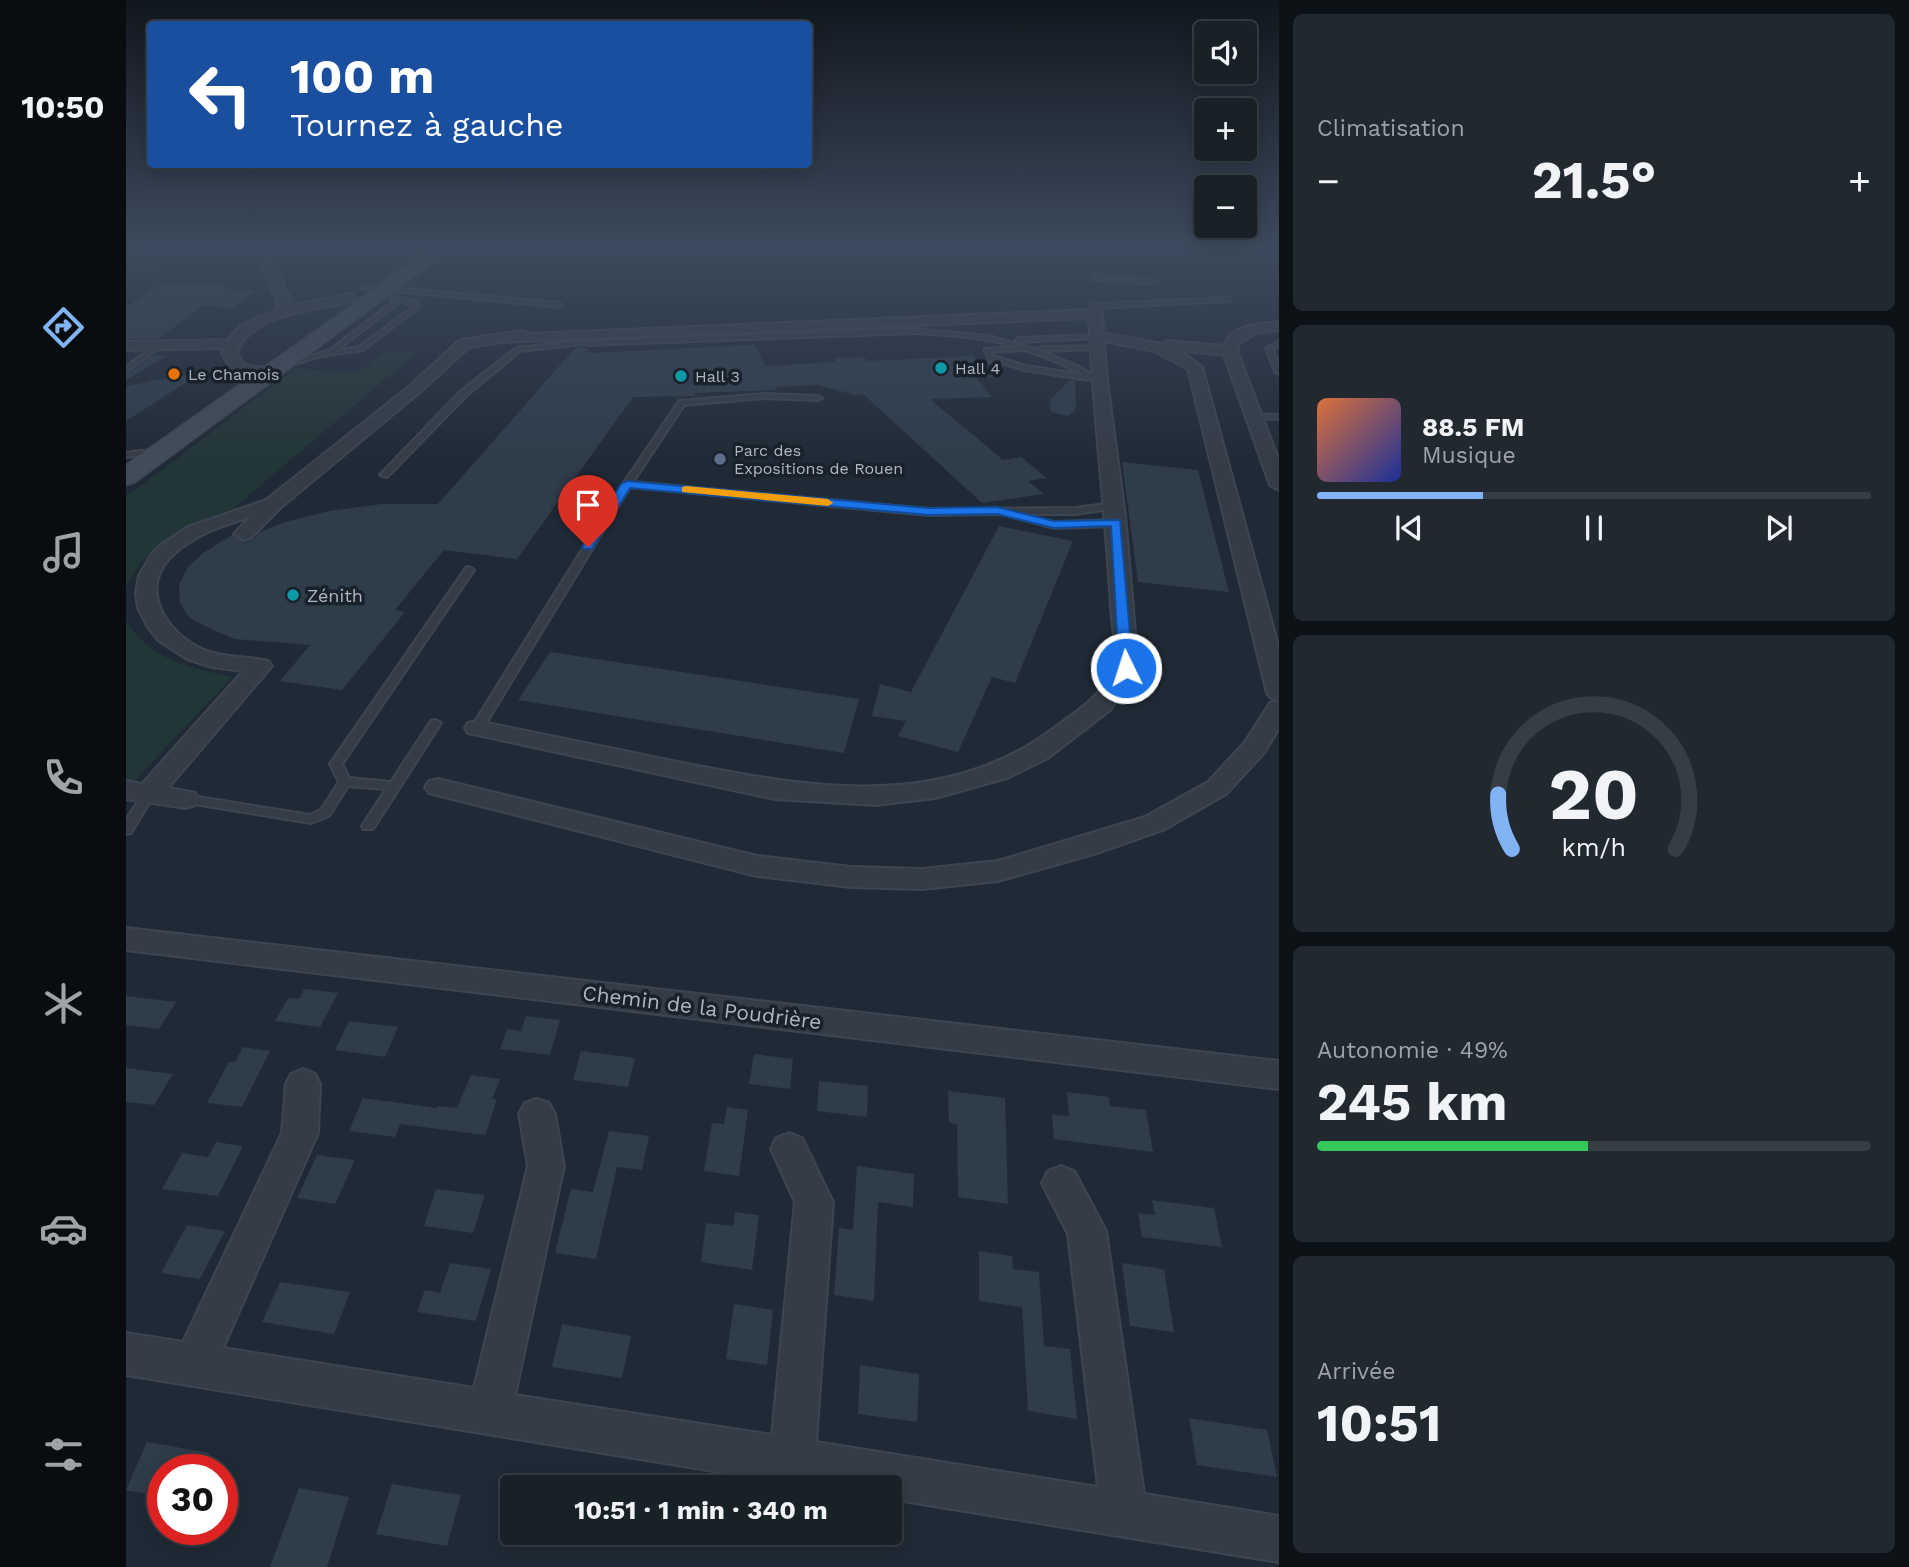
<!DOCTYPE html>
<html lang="fr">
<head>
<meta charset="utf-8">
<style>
  :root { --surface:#182028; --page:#212830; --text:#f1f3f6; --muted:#9fa3a8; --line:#363e45; --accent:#82b3f4 }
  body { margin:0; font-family:"Work Sans",sans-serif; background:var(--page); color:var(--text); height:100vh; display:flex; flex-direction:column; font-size:26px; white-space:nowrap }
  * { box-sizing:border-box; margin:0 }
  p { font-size:23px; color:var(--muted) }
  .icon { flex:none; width:38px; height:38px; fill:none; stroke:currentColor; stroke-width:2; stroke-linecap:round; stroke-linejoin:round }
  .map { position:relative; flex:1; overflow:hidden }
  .sheet { display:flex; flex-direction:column; gap:14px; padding:14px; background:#0d1216; width:630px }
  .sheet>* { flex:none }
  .top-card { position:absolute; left:21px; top:21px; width:665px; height:147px; border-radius:7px; box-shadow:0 4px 18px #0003,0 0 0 2px var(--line); background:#1a4fa0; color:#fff; overflow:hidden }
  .tools { position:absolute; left:1068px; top:21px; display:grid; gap:14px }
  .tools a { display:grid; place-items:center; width:63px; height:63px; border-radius:7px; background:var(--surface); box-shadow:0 4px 18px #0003,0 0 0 2px var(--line); font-size:35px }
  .speed { position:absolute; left:21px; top:1454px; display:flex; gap:14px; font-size:35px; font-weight:700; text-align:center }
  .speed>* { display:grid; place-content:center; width:91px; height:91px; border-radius:50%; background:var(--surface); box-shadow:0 4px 18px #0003,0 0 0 2px var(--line); line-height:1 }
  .speed .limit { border:10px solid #d22; background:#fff; color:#111 }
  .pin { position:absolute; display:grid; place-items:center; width:60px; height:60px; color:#fff; margin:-72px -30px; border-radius:50% 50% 50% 0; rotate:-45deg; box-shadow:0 0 7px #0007 }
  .pin .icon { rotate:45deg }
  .me { position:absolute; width:77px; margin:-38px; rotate:356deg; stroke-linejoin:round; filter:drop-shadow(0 0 5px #0008) }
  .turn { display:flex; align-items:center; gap:24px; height:147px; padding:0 28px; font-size:32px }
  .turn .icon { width:91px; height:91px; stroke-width:2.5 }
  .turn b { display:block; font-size:49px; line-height:60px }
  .big { font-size:52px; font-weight:700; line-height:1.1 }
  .sheet .widget { flex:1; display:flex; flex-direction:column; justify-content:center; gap:10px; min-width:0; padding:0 24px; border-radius:10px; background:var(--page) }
  .sheet .dial { align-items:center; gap:0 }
  .dial svg { height:182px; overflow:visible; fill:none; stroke:var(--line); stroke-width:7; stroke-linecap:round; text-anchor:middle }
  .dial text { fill:var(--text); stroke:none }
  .song { display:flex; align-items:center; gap:21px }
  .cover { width:84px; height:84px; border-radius:10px; background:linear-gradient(135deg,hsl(20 70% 55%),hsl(230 70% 35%)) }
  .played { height:7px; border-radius:4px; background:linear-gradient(90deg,var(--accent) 30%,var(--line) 30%) }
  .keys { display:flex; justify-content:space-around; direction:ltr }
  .heat { display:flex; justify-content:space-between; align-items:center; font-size:38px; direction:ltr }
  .charge { height:10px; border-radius:5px; background:linear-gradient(90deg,#34c759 49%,var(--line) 0) }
  .trip { position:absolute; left:374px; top:1475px; width:402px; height:70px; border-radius:7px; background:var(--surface); box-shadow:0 4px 18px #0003,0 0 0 2px var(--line); font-weight:700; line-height:70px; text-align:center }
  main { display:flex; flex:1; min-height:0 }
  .menu { display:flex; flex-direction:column; width:126px; justify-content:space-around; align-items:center; background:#0a0d10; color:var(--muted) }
  .menu .icon { width:49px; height:49px }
  .menu .selected { color:var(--accent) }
  .menu b { font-size:32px; color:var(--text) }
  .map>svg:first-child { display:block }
</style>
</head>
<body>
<main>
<nav class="menu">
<b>10:50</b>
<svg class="icon selected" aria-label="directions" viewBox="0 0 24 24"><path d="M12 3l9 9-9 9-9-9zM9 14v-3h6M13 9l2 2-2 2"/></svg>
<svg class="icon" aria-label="music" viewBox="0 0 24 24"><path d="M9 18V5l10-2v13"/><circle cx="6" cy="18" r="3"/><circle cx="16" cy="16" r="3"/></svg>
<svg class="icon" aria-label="phone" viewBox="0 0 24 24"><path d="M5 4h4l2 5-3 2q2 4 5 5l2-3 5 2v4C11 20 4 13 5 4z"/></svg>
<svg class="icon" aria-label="climate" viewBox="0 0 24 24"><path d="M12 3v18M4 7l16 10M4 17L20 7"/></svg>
<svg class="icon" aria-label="car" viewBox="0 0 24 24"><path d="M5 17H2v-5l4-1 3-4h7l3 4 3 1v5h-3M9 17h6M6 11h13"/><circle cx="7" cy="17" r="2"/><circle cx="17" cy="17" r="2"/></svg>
<svg class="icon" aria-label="filters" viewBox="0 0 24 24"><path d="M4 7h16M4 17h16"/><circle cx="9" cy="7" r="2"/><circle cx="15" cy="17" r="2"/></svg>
</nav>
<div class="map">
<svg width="1153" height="1567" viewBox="0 0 1153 1567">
  <rect width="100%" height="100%" fill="#202a36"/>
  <g fill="#223537">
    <polygon points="296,244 319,244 256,289 246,287"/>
    <polygon points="0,250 81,257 131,252 131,258 96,260 96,262 51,260 11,280 0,279"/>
    <path d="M 291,352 L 108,508 C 68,523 15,545 0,589 L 0,497 L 169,369 L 232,372 L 257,353 Z"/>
    <path d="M 0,621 C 24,659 64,668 106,677 L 8,781 L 0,780 Z"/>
  </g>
  <g fill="#2f3c4a">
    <polygon points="34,284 102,285 97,289 131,290 107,308 77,306 32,339 0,339 0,307"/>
    <polygon points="629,345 639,366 710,362 707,358 738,357 741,361 847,356 867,377 850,377 866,397 804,399 877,460 895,457 921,478 902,481 918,494 856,503 737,394 729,395 692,385 649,387 650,390 569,393 569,396 507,397 391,559 318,550 269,610 279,612 216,690 154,681 184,645 108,639 70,622 63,617 54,603 53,585 62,567 77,553 106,535 119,543 127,540 134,532 159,522 203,511 256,504 312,504 450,347 461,348 462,353"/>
    <polygon points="27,355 40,356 0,380 0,375"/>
    <polygon points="75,372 75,373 0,421 0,386"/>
    <polygon points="944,380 949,381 950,408 943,416 925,412 924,400"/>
    <polygon points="996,462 1072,470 1103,592 1012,582"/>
    <polygon points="873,526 947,541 889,683 866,677 832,752 772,736 780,721 746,716 754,684 785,692"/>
    <polygon points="424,652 733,699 718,753 392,700"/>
    <polygon points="178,989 212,993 194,1027 149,1021 162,998 173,999"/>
    <polygon points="0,996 50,1002 33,1029 0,1025"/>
    <polygon points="400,1016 434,1020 424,1055 374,1049 381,1029 395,1031"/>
    <polygon points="223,1021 272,1027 259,1057 209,1050"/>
    <polygon points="117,1047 144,1051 116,1107 81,1103 103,1062 109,1062"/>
    <polygon points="455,1051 509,1058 502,1087 447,1080"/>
    <polygon points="628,1054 667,1059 664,1089 623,1084"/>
    <polygon points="0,1068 47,1074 28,1105 0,1102"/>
    <polygon points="345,1075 374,1079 366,1099 371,1099 359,1135 274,1124 269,1137 223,1131 237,1098 311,1108 312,1106 331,1108"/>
    <polygon points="693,1081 742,1086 741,1117 691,1111"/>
    <polygon points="822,1091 879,1098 882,1204 832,1197 831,1124 823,1123"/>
    <polygon points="941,1092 983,1097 984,1106 1020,1110 1027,1152 928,1139 926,1115 943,1116"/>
    <polygon points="601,1107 622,1110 613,1176 578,1171 586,1123 598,1124"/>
    <polygon points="483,1131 523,1136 516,1170 491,1167 470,1259 429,1253 445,1189 467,1192"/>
    <polygon points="90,1142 117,1146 92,1196 36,1189 56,1153 82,1157"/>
    <polygon points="191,1155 229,1160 209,1204 171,1198"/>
    <polygon points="731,1166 788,1174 787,1207 752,1202 748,1301 708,1295 713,1228 727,1230"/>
    <polygon points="310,1189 359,1195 347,1233 298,1226"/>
    <polygon points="1026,1200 1088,1208 1096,1247 1016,1237 1012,1213 1029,1215"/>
    <polygon points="609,1212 633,1215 626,1270 575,1262 580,1223 607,1226"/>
    <polygon points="61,1225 99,1231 74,1279 35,1273"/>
    <polygon points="853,1251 886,1256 887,1269 913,1272 918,1346 944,1349 951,1419 902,1411 896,1307 853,1301"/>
    <polygon points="324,1263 365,1269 350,1321 291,1312 299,1290 314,1293"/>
    <polygon points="996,1263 1038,1269 1048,1332 1004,1326"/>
    <polygon points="154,1282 224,1292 208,1334 136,1322"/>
    <polygon points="608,1304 647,1310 641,1365 600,1359"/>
    <polygon points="436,1324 505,1336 496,1378 426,1367"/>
    <polygon points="734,1365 793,1374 791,1422 732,1414"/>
    <polygon points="1063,1418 1141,1430 1151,1477 1071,1465"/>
    <polygon points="21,1442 84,1453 77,1470 37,1470 37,1497 0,1490"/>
    <polygon points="266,1484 335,1495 321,1546 250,1534"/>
    <polygon points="173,1488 223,1497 201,1567 144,1567"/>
  </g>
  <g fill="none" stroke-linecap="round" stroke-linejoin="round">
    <g stroke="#3d4550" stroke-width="4">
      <g id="lane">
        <polygon points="967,276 1029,280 1032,282 1029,284 965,279"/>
        <polygon points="238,285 433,303 436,305 433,307 236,288"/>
        <path d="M 270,297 L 290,302 L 293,307 L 237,350 L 195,356 L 158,367 L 155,365 L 204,350 L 265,303 L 265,298 ZM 272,301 L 286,304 L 287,307 L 233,347 L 210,351 L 270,305 Z"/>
        <polygon points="1102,298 1104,301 969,308 966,306 969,304"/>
        <path d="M 789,329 L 863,336 L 912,350 L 915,347 L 973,346 L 974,347 L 971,349 L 915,351 L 951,366 L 977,380 L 973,382 L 965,379 L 962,380 L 899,370 L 869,361 L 864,362 L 858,349 L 891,347 C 858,337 823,335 789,333 L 461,345 L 458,343 L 461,341 ZM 899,350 L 924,359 L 958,375 L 900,366 L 866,356 L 864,352 Z"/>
        <polygon points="970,335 973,337 972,338 893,342 890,340 893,338"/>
        <polygon points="454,341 456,342 456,344 394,351 341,395 261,477 254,475 335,391 390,348"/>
        <polygon points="1153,341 1153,346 1147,349 1153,364 1153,374 1149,372 1140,348"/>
        <polygon points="31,344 36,345 0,372 0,367"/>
        <polygon points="638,394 692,396 696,398 692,400 638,398 558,405 507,482 802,509 949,508 988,503 992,506 991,508 949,514 895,514 928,522 990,520 994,523 990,526 928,528 876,514 802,515 504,487 357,728 355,730 347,730 345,728 497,484 553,401"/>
        <polygon points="1125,414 1153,415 1153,419 1128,418 1124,416"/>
        <polygon points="14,451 17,451 17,455 0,457 0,453"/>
        <polygon points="343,567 348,570 216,764 223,778 265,782 305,721 309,720 315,723 247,829 237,829 236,826 260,789 222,786 203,816 185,823 56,802 54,799 60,795 184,815 195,810 213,782 204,764 340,568"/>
        <polygon points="23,789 29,793 5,833 0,834 0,820 19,790"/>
      </g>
    </g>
    <g stroke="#3d4550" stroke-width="4">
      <g id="street">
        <path d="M 127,244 L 139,244 L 165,302 L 164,306 L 224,294 L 231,298 L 229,301 C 194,309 123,313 111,353 L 118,365 L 150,370 L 153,373 L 145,378 L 107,372 L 96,353 L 98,348 L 0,350 L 0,342 L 101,340 L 117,324 L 150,311 L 151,302 Z"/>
        <path d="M 969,302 L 976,306 L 977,333 L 1036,344 L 1042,341 L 1098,346 C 1104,324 1135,324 1153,322 L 1153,330 L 1130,333 L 1113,343 L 1111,351 L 1153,461 L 1153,490 L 1144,485 L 1098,355 L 1053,350 L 1076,367 L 1153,649 L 1153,700 L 1145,698 L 1141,693 L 1062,369 L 1029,351 L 978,341 L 981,380 L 999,516 L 1012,668 L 984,710 L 922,758 L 881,778 L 809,798 L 749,805 L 649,799 L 342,733 L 339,728 L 342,723 L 351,721 C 415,734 479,747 542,760 C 673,786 813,815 928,728 C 950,712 976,696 987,670 C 992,658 986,621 985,607 C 980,511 967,413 963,318 L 376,342 L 343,347 L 295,391 L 154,508 L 125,538 L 118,540 L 108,534 L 124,517 C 98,525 71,534 50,552 C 10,585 38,633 78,650 C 98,658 121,656 142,661 L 146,666 L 42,788 L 69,793 L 73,799 L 69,805 L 60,808 L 0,799 L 0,781 L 16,784 L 117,671 L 86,667 L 61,659 L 32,640 L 22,627 L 12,608 L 10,593 L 13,576 L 25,555 L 35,545 L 62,527 L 140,500 L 285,385 L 334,340 L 397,331 L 403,334 L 963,310 L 964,303 Z"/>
        <polygon points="1153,701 1153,728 1138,753 1100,794 1039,829 971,853 872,881 796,889 725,887 631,876 303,793 299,787 303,781 312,779 631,856 725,867 796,869 872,861 1019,817 1082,782 1119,742 1144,703"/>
        <polygon points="0,928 1153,1061 1153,1089 0,950"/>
        <polygon points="177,1069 189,1074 194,1084 192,1133 97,1348 348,1388 402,1166 393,1114 399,1103 411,1099 423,1103 429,1114 438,1166 389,1395 646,1435 669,1202 645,1149 650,1138 663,1133 676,1138 707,1202 690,1442 972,1487 942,1234 916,1183 922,1171 935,1166 948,1171 980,1231 1018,1494 1153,1516 1153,1562 765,1499 765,1488 692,1488 0,1375 0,1333 57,1342 156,1133 160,1084 165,1074"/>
      </g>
    </g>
    <g stroke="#3d4550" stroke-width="3">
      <polygon id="secondary" points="313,244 332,244 9,482 0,485 0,465"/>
    </g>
    <use href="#lane" fill="#343c47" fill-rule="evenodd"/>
    <use href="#street" fill="#343c47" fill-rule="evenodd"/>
    <use href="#secondary" fill="#424c59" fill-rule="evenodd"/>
  </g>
  <linearGradient id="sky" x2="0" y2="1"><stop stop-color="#12171e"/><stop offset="0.53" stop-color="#3c4a5d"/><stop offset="1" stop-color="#3c4a5d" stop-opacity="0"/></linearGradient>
  <rect width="1153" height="464" fill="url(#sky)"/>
  <polygon fill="#1a73e8" stroke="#114b97" stroke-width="2" points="501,481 802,508 871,507 928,521 994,520 1007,668 1000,672 993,668 985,526 928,528 871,514 802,515 504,488 466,549 458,549 456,547 495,484"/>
  <polygon fill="#f59e0b" points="560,486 702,499 707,503 702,506 556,492 556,487"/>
  <g fill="#0f9aa8" stroke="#19212b" stroke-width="2.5">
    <circle cx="815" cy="368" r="7"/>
    <circle cx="555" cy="376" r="7"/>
    <circle cx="167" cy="595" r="7"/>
  </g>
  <circle fill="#e8710a" stroke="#19212b" stroke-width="2.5" cx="48" cy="374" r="7"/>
  <circle fill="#5c6f8a" stroke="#19212b" stroke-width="2.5" cx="594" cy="459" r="7"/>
  <g text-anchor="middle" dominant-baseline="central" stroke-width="7" stroke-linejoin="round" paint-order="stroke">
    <g font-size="16" fill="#aeb7c3" stroke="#19212b" text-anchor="start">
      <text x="829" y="368">Hall 4</text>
      <text x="62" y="374">Le Chamois</text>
      <text x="569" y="376">Hall 3</text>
      <text x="608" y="450">Parc des<tspan x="608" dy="18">Expositions de Rouen</tspan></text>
    </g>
    <g font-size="18" fill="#aeb7c3" stroke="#19212b" text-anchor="start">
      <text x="181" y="595">Zénith</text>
    </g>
    <g font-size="21" fill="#aeb7c3" stroke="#19212b">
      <text transform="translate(576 1007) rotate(7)">Chemin de la Poudrière</text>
    </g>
  </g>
</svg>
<div class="tools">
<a><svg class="icon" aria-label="sound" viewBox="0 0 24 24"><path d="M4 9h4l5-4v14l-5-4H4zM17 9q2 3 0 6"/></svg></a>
<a>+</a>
<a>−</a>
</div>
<div class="speed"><div class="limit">30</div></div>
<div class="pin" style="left:462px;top:547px;background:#d93025"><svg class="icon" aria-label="arrive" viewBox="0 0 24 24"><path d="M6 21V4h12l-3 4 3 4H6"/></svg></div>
<svg class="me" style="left:1000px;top:668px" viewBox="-20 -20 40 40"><circle r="17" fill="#1a73e8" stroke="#fff" stroke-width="3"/><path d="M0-11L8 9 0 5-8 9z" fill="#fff"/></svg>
<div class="trip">10:51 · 1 min · 340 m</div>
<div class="top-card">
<div class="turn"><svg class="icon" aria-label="left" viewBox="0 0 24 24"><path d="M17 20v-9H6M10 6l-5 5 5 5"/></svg><div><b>100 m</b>Tournez à gauche</div></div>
</div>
</div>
<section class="sheet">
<div class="widget"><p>Climatisation</p>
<div class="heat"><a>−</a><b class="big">21.5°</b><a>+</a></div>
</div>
<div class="widget">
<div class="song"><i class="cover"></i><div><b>88.5 FM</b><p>Musique</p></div></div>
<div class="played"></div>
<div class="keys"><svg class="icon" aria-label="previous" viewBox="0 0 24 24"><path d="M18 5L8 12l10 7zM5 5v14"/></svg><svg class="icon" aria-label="pause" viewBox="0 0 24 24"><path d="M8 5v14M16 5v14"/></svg><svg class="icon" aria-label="next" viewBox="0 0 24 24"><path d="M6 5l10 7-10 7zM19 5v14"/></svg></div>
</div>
<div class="widget dial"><svg viewBox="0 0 100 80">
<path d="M14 69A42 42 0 1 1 86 69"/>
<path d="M14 69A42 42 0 0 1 8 45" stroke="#82b3f4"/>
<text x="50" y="56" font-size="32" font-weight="700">20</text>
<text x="50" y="72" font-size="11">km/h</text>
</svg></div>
<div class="widget"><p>Autonomie · 49%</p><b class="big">245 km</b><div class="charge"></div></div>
<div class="widget"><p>Arrivée</p><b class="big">10:51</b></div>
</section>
</main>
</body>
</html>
